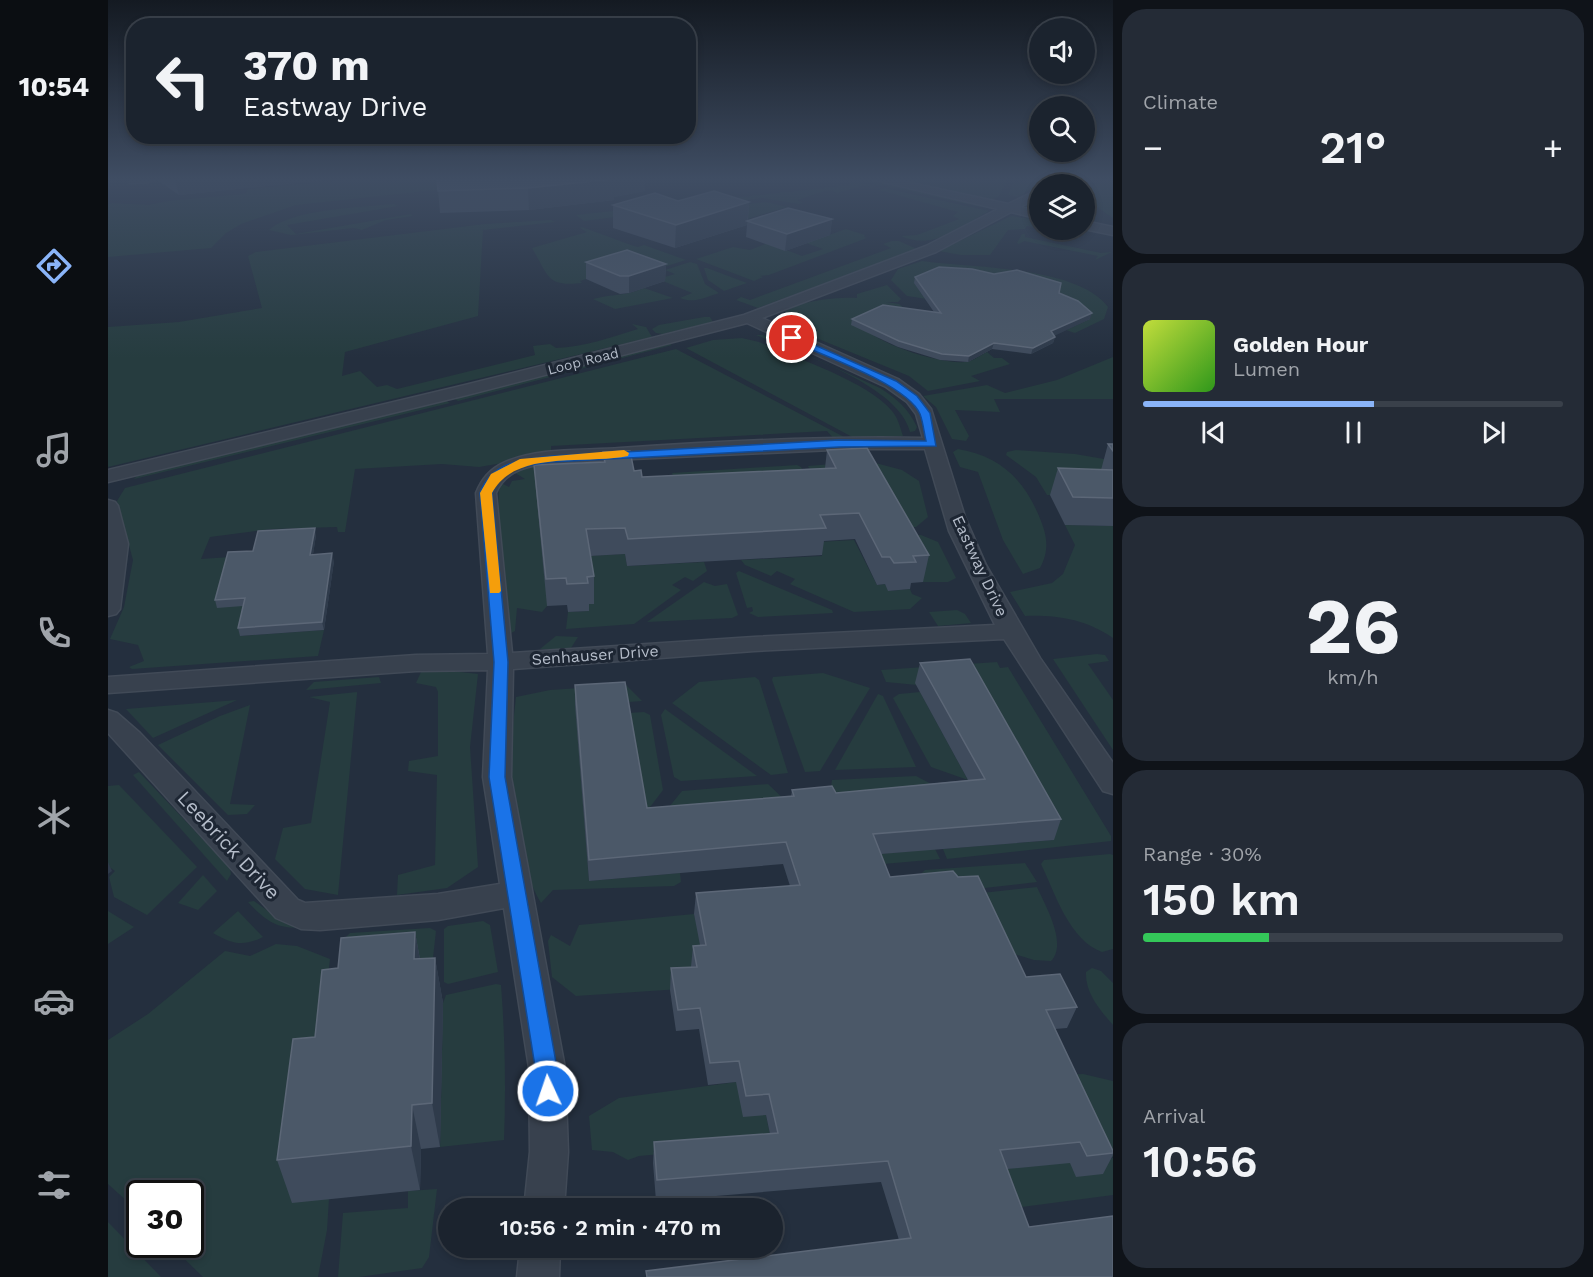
<!DOCTYPE html>
<html lang="en">
<head>
<meta charset="utf-8">
<style>
  :root { --surface:#1b232e; --page:#242b36; --text:#f1f3f6; --muted:#a0a4aa; --line:#39404a; --accent:#8ab4f8 }
  body { margin:0; font-family:"Work Sans",sans-serif; background:var(--page); color:var(--text); height:100vh; display:flex; flex-direction:column; font-size:22px; white-space:nowrap }
  * { box-sizing:border-box; margin:0 }
  p { font-size:20px; color:var(--muted) }
  .icon { flex:none; width:33px; height:33px; fill:none; stroke:currentColor; stroke-width:2; stroke-linecap:round; stroke-linejoin:round }
  .map { position:relative; flex:1; overflow:hidden }
  .panel { display:flex; flex-direction:column; gap:9px; padding:9px; background:#0f1319; width:480px }
  .panel>* { flex:none }
  .top-card { position:absolute; left:18px; top:18px; width:570px; height:126px; border-radius:24px; box-shadow:0 3px 9px #0003,0 0 0 2px var(--line); background:#1b232e; color:var(--text); overflow:hidden }
  .controls { position:absolute; left:921px; top:18px; display:grid; gap:12px }
  .controls a { display:grid; place-items:center; width:66px; height:66px; border-radius:50%; background:var(--surface); box-shadow:0 3px 9px #0003,0 0 0 2px var(--line); font-size:30px }
  .speed { position:absolute; left:18px; top:1180px; display:flex; gap:12px; font-size:30px; font-weight:700; text-align:center }
  .speed>* { display:grid; place-content:center; width:78px; height:78px; border-radius:50%; background:var(--surface); box-shadow:0 3px 9px #0003,0 0 0 2px var(--line); line-height:1 }
  .speed .limit { border:3px solid #111; border-radius:9px; background:#fff; color:#111 }
  .pin { position:absolute; display:grid; place-items:center; width:51px; height:51px; color:#fff; margin:-26px; border:3px solid #fff; border-radius:50%; box-shadow:0 2px 6px #0007 }
  .me { position:absolute; width:66px; margin:-33px; rotate:357deg; stroke-linejoin:round; filter:drop-shadow(0 0 4px #0008) }
  .turn { display:flex; align-items:center; gap:21px; height:126px; padding:0 18px; font-size:27px }
  .turn .icon { width:78px; height:78px; stroke-width:2.5 }
  .turn b { display:block; font-size:42px; line-height:51px }
  .big { font-size:45px; font-weight:600; line-height:1.1 }
  .panel .tile { flex:1; display:flex; flex-direction:column; justify-content:center; gap:9px; min-width:0; padding:0 21px; border-radius:24px; background:var(--page) }
  .panel .dial { align-items:center; gap:0 }
  .dial b { font-size:78px; line-height:1 }
  .song { display:flex; align-items:center; gap:18px }
  .cover { width:72px; height:72px; border-radius:9px; background:linear-gradient(135deg,hsl(70 70% 55%),hsl(110 70% 35%)) }
  .played { height:6px; border-radius:3px; background:linear-gradient(90deg,var(--accent) 55%,var(--line) 55%) }
  .keys { display:flex; justify-content:space-around; direction:ltr }
  .heat { display:flex; justify-content:space-between; align-items:center; font-size:33px; direction:ltr }
  .charge { height:9px; border-radius:4px; background:linear-gradient(90deg,#34c759 30%,var(--line) 0) }
  .trip { position:absolute; left:330px; top:1198px; width:345px; height:60px; border-radius:30px; background:var(--surface); box-shadow:0 3px 9px #0003,0 0 0 2px var(--line); font-weight:600; line-height:60px; text-align:center }
  main { display:flex; flex:1; min-height:0 }
  .menu { display:flex; flex-direction:column; width:108px; justify-content:space-around; align-items:center; background:#0b0e12; color:var(--muted) }
  .menu .icon { width:42px; height:42px }
  .menu .selected { color:var(--accent) }
  .menu b { font-size:27px; color:var(--text) }
  .map>svg:first-child { display:block }
</style>
</head>
<body>
<main>
<nav class="menu">
<b>10:54</b>
<svg class="icon selected" aria-label="directions" viewBox="0 0 24 24"><path d="M12 3l9 9-9 9-9-9zM9 14v-3h6M13 9l2 2-2 2"/></svg>
<svg class="icon" aria-label="music" viewBox="0 0 24 24"><path d="M9 18V5l10-2v13"/><circle cx="6" cy="18" r="3"/><circle cx="16" cy="16" r="3"/></svg>
<svg class="icon" aria-label="phone" viewBox="0 0 24 24"><path d="M5 4h4l2 5-3 2q2 4 5 5l2-3 5 2v4C11 20 4 13 5 4z"/></svg>
<svg class="icon" aria-label="climate" viewBox="0 0 24 24"><path d="M12 3v18M4 7l16 10M4 17L20 7"/></svg>
<svg class="icon" aria-label="car" viewBox="0 0 24 24"><path d="M5 17H2v-5l4-1 3-4h7l3 4 3 1v5h-3M9 17h6M6 11h13"/><circle cx="7" cy="17" r="2"/><circle cx="17" cy="17" r="2"/></svg>
<svg class="icon" aria-label="filters" viewBox="0 0 24 24"><path d="M4 7h16M4 17h16"/><circle cx="9" cy="7" r="2"/><circle cx="15" cy="17" r="2"/></svg>
</nav>
<div class="map">
<svg width="1005" height="1277" viewBox="0 0 1005 1277">
  <rect width="100%" height="100%" fill="#242f3e"/>
  <g fill="#263c3f">
    <polygon points="252,179 280,182 309,179 430,179 188,205 133,224 118,233 103,248 0,257 0,205 3,203 41,205 60,201 136,194 141,189"/>
    <polygon points="786,179 857,182 896,180 898,182 891,196 883,201"/>
    <polygon points="938,179 951,179 932,184 909,197 900,195 905,183"/>
    <polygon points="751,180 766,180 876,206 872,207"/>
    <polygon points="745,181 770,187 754,186 729,193 720,190 689,200 695,203 691,204 654,198 476,221 468,215 743,185 739,182"/>
    <polygon points="1005,181 1005,218 976,198 977,190 991,183"/>
    <path d="M 776,188 L 881,211 C 852,227 826,251 793,236 L 809,235 L 851,219 L 845,216 L 850,212 L 771,190 Z"/>
    <polygon points="658,202 679,207 632,221 571,212"/>
    <path d="M 286,204 L 290,206 L 179,225 L 188,234 L 303,214 L 304,216 L 278,220 L 254,230 L 246,228 L 183,235 L 161,230 C 184,209 254,207 286,204 Z"/>
    <polygon points="903,216 931,220 931,228 919,226 917,229 900,230 882,255 853,255 831,251"/>
    <path d="M 443,220 L 447,222 L 375,230 L 370,316 L 237,352 L 234,376 L 252,371 L 269,387 L 279,385 L 289,389 L 427,355 L 425,346 L 442,344 L 448,348 C 476,347 504,337 530,329 L 524,324 L 538,327 L 544,337 L 0,467 L 0,327 L 71,322 L 154,308 L 140,256 L 148,252 L 377,224 Z"/>
    <path d="M 474,227 L 523,245 L 530,247 L 536,245 L 578,260 L 546,270 L 507,270 L 472,281 L 474,283 C 438,287 441,276 424,248 L 479,232 L 472,228 Z"/>
    <polygon points="738,229 757,235 756,237 759,238 661,275 652,276 655,277 646,281 588,259 625,247 642,250 660,243 694,256 715,249 698,243"/>
    <polygon points="914,234 917,234 917,237 993,253 1004,252 987,260 990,256 916,241 911,244 909,243"/>
    <polygon points="784,241 791,241 809,249 650,308 628,300 633,297 642,300 783,248 775,244"/>
    <path d="M 814,261 C 864,268 969,266 1000,307 L 996,319 L 967,333 L 958,330 L 982,319 L 807,283 L 814,295 L 826,300 L 799,296 L 783,280 L 790,269 Z"/>
    <path d="M 582,262 L 589,264 L 597,284 L 611,293 C 598,297 586,304 572,298 L 584,293 L 550,279 L 567,274 L 557,270 Z"/>
    <polygon points="596,268 599,268 639,283 616,291 600,280"/>
    <path d="M 779,285 L 793,299 L 790,302 L 778,302 L 791,304 L 799,311 L 749,323 C 770,344 828,364 858,362 C 865,361 873,355 879,352 L 886,358 L 894,358 L 902,364 L 863,376 L 872,381 L 820,391 L 801,376 L 679,326 L 672,319 C 679,300 732,297 749,298 L 749,294 Z"/>
    <path d="M 536,288 L 565,298 L 507,309 L 485,299 C 503,294 519,296 536,288 Z"/>
    <polygon points="596,317 602,317 605,322 555,334 548,333 544,329 551,325"/>
    <path d="M 648,335 L 655,335 L 772,388 C 789,399 800,408 809,427 L 807,431 L 802,432 C 791,385 690,353 648,335 Z"/>
    <path d="M 634,338 L 651,342 C 687,358 759,381 784,411 C 790,418 792,427 795,436 L 748,439 L 578,348 L 605,340 Z"/>
    <polygon points="561,343 564,345 350,401 344,397"/>
    <polygon points="568,349 740,439 727,440 719,431 443,446 443,455 371,467 334,464 247,469 237,532 230,532 229,527 163,529 102,537 93,559 123,557 109,607 139,605 132,636 216,630 210,656 24,669 21,667 36,661 30,645 2,639 16,607 25,560 9,501 17,488"/>
    <polygon points="1005,357 1005,399 886,399 892,412 847,410 861,436 858,441 844,439 828,407 815,396 879,385 897,393 949,380"/>
    <polygon points="337,400 342,403 26,479 30,475"/>
    <path d="M 850,449 C 891,456 915,478 931,516 C 939,535 942,549 932,568 L 915,574 L 895,540 L 870,472 L 852,467 L 845,452 Z"/>
    <polygon points="908,450 967,454 996,459 1005,497 939,495 928,477 898,455 899,452"/>
    <polygon points="760,461 794,470 811,481 820,517 808,527 785,529 708,480 700,466"/>
    <polygon points="466,463 439,606 434,612 409,608 407,631 403,633 397,619 390,514 391,482 401,487 404,481 417,479 404,471 426,465"/>
    <polygon points="689,465 693,467 700,480 568,488 564,473"/>
    <path d="M 957,525 L 1005,526 L 1005,638 C 977,619 949,615 917,616 L 902,592 L 944,583 L 955,574 L 967,545 Z"/>
    <polygon points="813,535 830,542 848,578 840,582 815,582 790,537"/>
    <polygon points="746,540 769,585 777,584 781,591 802,589 804,594 814,598 802,609 746,612 682,584 687,579 669,571 663,576 637,565 633,560 714,556 710,542"/>
    <polygon points="517,554 519,566 596,562 599,571 585,581 577,577 564,585 573,590 526,624 458,629 460,612 480,611 478,556"/>
    <polygon points="631,571 724,610 725,613 650,617 641,613 645,611 644,607 639,608 628,573"/>
    <polygon points="596,582 607,586 619,584 630,615 624,618 539,622"/>
    <polygon points="849,610 857,614 863,623 830,626 821,612"/>
    <polygon points="448,636 470,637 461,651 432,649"/>
    <polygon points="989,654 997,655 1001,661 980,664 1005,700 1005,750 945,659"/>
    <polygon points="889,662 892,668 900,667 1003,836 1003,841 839,859 835,849 945,840 809,685 778,682 773,670"/>
    <polygon points="335,670 370,674 362,747 370,867 339,888 289,895 290,875 327,865 329,775 300,771 301,761 330,756 330,692 328,687 308,683 313,672"/>
    <polygon points="715,673 762,688 712,771 697,772 664,680 665,677"/>
    <polygon points="271,677 273,683 198,690 206,682"/>
    <polygon points="647,677 651,680 680,773 663,775 564,703 591,682"/>
    <path d="M 518,685 L 534,701 L 468,706 L 481,881 L 572,873 L 573,882 L 566,886 L 445,890 L 433,903 C 399,845 400,763 408,697 L 442,690 Z"/>
    <polygon points="249,692 249,694 230,895 197,889 167,859 175,828 203,823 222,702 201,697"/>
    <polygon points="812,692 860,780 823,767 785,698 791,694"/>
    <polygon points="770,694 775,696 808,767 727,770"/>
    <polygon points="129,700 45,738 18,709"/>
    <polygon points="142,705 122,804 147,805 139,814 120,815 50,745 112,716"/>
    <polygon points="557,709 649,776 573,781 566,777 553,715"/>
    <polygon points="536,712 542,715 555,790 536,815 519,713"/>
    <polygon points="31,772 122,868 123,874 119,881 25,775"/>
    <polygon points="808,776 856,801 720,808 724,780"/>
    <polygon points="660,784 680,803 552,818 574,791"/>
    <polygon points="11,785 89,867 39,915 6,897 1,877 7,871 0,866 0,786"/>
    <polygon points="827,849 832,859 764,865 759,855"/>
    <path d="M 1002,854 L 1005,855 L 1005,949 L 994,952 C 961,940 947,893 933,864 L 936,860 Z"/>
    <polygon points="917,863 929,882 823,894 814,873 817,870"/>
    <polygon points="95,875 109,891 90,910 70,903"/>
    <path d="M 929,887 C 937,905 960,944 943,961 L 926,960 L 903,953 L 865,894 Z"/>
    <path d="M 146,901 L 177,923 L 218,927 C 179,928 168,933 140,902 Z"/>
    <polygon points="0,911 26,927 0,944"/>
    <path d="M 130,911 L 155,937 C 135,947 124,944 105,933 Z"/>
    <polygon points="586,914 593,944 587,988 468,996 444,977 440,941 443,935 462,946 471,925"/>
    <polygon points="375,921 382,925 390,972 340,984 336,982 336,929 340,926"/>
    <polygon points="322,928 328,931 323,976 233,986 238,937 242,933"/>
    <polygon points="168,944 189,946 222,959 217,1002 221,1199 219,1230 210,1277 95,1277 62,1245 82,1245 82,1194 32,1194 31,1212 0,1184 0,1040 40,1014 117,951 142,956"/>
    <path d="M 984,968 L 993,971 L 1005,983 L 1005,1025 C 992,1010 977,993 978,972 Z"/>
    <path d="M 388,984 L 393,985 C 397,1037 398,1088 396,1140 L 332,1147 L 335,1003 L 338,995 Z"/>
    <polygon points="975,1074 1005,1081 1005,1157 985,1159 960,1075"/>
    <polygon points="628,1082 658,1115 664,1144 531,1156 520,1160 505,1152 484,1150 481,1116 511,1098"/>
    <polygon points="1005,1158 1005,1195 898,1209 884,1170"/>
    <polygon points="329,1189 321,1257 314,1268 251,1277 230,1277 235,1213 300,1208 300,1191"/>
    <polygon points="0,1222 53,1277 0,1277"/>
  </g>
  <g fill="none" stroke-linecap="round" stroke-linejoin="round">
    <g stroke="#414a57" stroke-width="3">
      <g id="minor">
        <polygon points="22,179 47,179 41,182 22,183"/>
        <path d="M 763,179 L 784,179 L 900,204 L 932,189 L 932,197 L 912,207 L 932,211 L 932,219 L 903,212 L 828,252 L 654,318 L 790,379 L 811,394 L 823,409 L 857,517 L 878,565 L 932,658 L 1005,763 L 1005,794 L 995,791 L 896,639 L 646,651 L 405,669 L 403,777 L 457,1068 L 460,1152 L 456,1209 L 416,1209 L 422,1152 L 421,1068 L 396,908 L 330,920 L 212,930 L 193,929 L 168,918 L 0,733 L 0,710 L 9,713 L 32,733 L 190,900 L 197,903 L 330,894 L 392,884 L 375,777 L 380,670 L 308,671 L 0,693 L 0,677 L 308,655 L 380,654 L 368,493 C 373,480 382,469 395,463 C 431,447 474,451 512,448 C 613,441 714,436 815,438 L 808,414 L 799,402 L 778,387 L 639,323 L 359,395 L 0,482 L 0,470 L 357,385 L 636,315 L 818,246 L 890,209 ZM 746,449 L 817,449 L 841,531 L 887,625 L 646,637 L 404,653 L 388,493 C 399,465 433,464 459,462 Z"/>
        <polygon points="952,179 968,179 958,184 943,184"/>
        <polygon points="976,221 1005,227 1005,235 976,229"/>
        <polygon points="0,500 7,502 10,506 20,544 12,609 8,614 0,616"/>
        <polygon points="412,1248 452,1248 451,1277 409,1277"/>
      </g>
    </g>
    <use href="#minor" fill="#38414e" fill-rule="evenodd"/>
  </g>
  <g fill="#3f4b5c">
    <polygon points="48,179 226,179 71,195"/>
    <polygon points="329,179 537,191 506,197 506,200 421,210 332,213"/>
    <polygon points="570,201 641,202 640,221 724,219 722,235 677,251 638,237 639,225 567,248 505,228 505,205"/>
    <polygon points="478,262 558,264 557,281 521,293 512,294 478,279"/>
    <polygon points="807,277 951,293 982,319 946,335 947,337 945,343 923,354 884,349 860,362 832,360 790,347 743,325 744,319 826,312 806,283"/>
    <polygon points="1000,444 1005,444 1005,526 957,525 942,495 950,468 993,470"/>
    <polygon points="719,450 821,555 815,582 803,583 802,589 780,591 777,584 769,585 747,539 716,541 714,555 519,566 517,554 482,556 486,576 486,604 481,604 481,611 460,612 459,605 439,606 428,491 426,465 495,462 495,452 526,471 534,477 717,468"/>
    <polygon points="208,535 205,554 226,561 216,630 132,636 130,628 135,606 109,608 107,600 145,551"/>
    <polygon points="812,663 953,819 946,840 773,854 782,877 918,977 969,1007 959,1028 947,1029 1005,1151 1005,1155 995,1174 968,1177 962,1163 899,1169 921,1227 1005,1277 538,1277 538,1271 791,1240 773,1182 548,1201 545,1163 546,1142 662,1134 658,1115 635,1117 628,1082 600,1085 591,1029 568,1031 562,990 563,968 583,967 585,946 592,945 586,914 588,893 682,886 675,864 481,881 467,705 467,685 539,808 683,796 684,790 728,793 860,780 807,683"/>
    <polygon points="307,932 312,959 327,958 335,1003 332,1147 313,1149 312,1190 184,1203 169,1160 207,1037 230,968"/>
  </g>
  <g fill="#2f3b4b">
    <polygon points="67,179 226,179 71,195"/>
    <polygon points="500,179 537,179 537,191 506,197 506,200 421,210 420,188"/>
    <polygon points="641,202 639,225 567,248 568,225"/>
    <polygon points="724,219 722,235 677,251 679,234"/>
    <polygon points="558,264 557,281 521,293 521,276"/>
    <polygon points="984,313 982,319 942,338 943,331"/>
    <polygon points="947,337 945,343 923,354 925,348"/>
    <polygon points="886,343 884,349 860,362 861,356"/>
    <polygon points="207,528 208,535 204,562 202,555"/>
    <polygon points="224,553 226,561 216,630 214,622"/>
    <polygon points="0,862 4,871 0,874"/>
    <polygon points="307,932 315,977 306,959"/>
    <polygon points="327,958 335,1003 332,1147 324,1103"/>
    <polygon points="304,1105 313,1149 312,1190 303,1146"/>
  </g>
  <g fill="#4b5868" stroke="#5c6777" stroke-width="1.5">
    <polygon points="329,179 506,179 420,188 330,191"/>
    <polygon points="606,191 641,202 568,225 505,205 547,193 570,201"/>
    <polygon points="680,208 724,219 679,234 639,221"/>
    <polygon points="519,250 558,264 521,276 512,276 478,262"/>
    <polygon points="831,267 864,269 886,274 909,270 953,283 951,293 970,301 984,313 943,331 947,337 925,348 886,343 861,356 834,354 791,341 744,319 775,305 833,313 807,277"/>
    <polygon points="1000,444 1005,444 1005,451"/>
    <polygon points="759,448 821,555 805,556 808,562 786,563 782,557 774,557 751,513 712,515 718,528 520,539 517,528 478,529 486,576 479,577 480,583 459,584 458,578 438,579 426,465 497,462 495,452 522,451 526,471 533,470 534,477 728,468 719,450"/>
    <polygon points="950,468 1005,470 1005,498 965,497"/>
    <polygon points="207,528 202,555 224,553 214,622 130,628 137,598 107,600 120,552 145,551 150,531"/>
    <polygon points="862,659 953,819 765,834 782,877 845,871 850,877 870,876 918,977 952,974 969,1007 938,1010 1005,1151 1005,1153 979,1156 972,1142 892,1150 921,1227 1005,1216 1005,1277 539,1277 538,1271 803,1238 780,1161 549,1180 546,1142 670,1133 661,1094 638,1096 631,1061 602,1063 592,1008 570,1010 563,968 589,967 585,946 598,945 588,893 692,885 678,842 481,860 467,685 517,682 539,808 686,796 684,790 724,786 728,793 877,779 812,663"/>
    <polygon points="307,932 306,959 327,958 324,1103 304,1105 303,1146 169,1160 185,1039 207,1037 214,970 230,968 233,938"/>
  </g>
  <linearGradient id="sky" x2="0" y2="1"><stop stop-color="#141a22"/><stop offset="0.5" stop-color="#3f4d63"/><stop offset="1" stop-color="#3f4d63" stop-opacity="0"/></linearGradient>
  <rect width="1005" height="358" fill="url(#sky)"/>
  <path fill="#1a73e8" stroke="#114b97" stroke-width="1.5" d="M 684,335 L 788,381 L 809,396 L 822,413 L 828,446 L 731,447 L 443,462 C 420,465 392,467 384,493 L 400,662 L 397,777 L 449,1068 L 450,1091 L 447,1098 L 440,1101 L 432,1098 L 381,777 L 386,662 L 372,493 C 383,462 415,459 443,456 L 731,440 L 818,441 C 816,432 815,422 812,414 C 799,384 711,354 681,340 L 680,338 Z"/>
  <path fill="#f59e0b" d="M 516,450 L 521,453 L 520,456 C 477,465 407,449 384,493 L 393,591 L 391,593 L 382,593 L 372,493 L 383,474 L 412,459 Z"/>
  <g text-anchor="middle" dominant-baseline="central" stroke-width="6" stroke-linejoin="round" paint-order="stroke">
    <g font-size="14" fill="#b4bcc9" stroke="#1d2633">
      <text transform="translate(475 361) rotate(-14)">Loop Road</text>
    </g>
    <g font-size="16" fill="#b4bcc9" stroke="#1d2633">
      <text transform="translate(872 566) rotate(65)">Eastway Drive</text>
      <text transform="translate(487 655) rotate(-4)">Senhauser Drive</text>
    </g>
    <g font-size="20" fill="#b4bcc9" stroke="#1d2633">
      <text transform="translate(121 845) rotate(47)">Leebrick Drive</text>
    </g>
  </g>
</svg>
<div class="controls">
<a><svg class="icon" aria-label="sound" viewBox="0 0 24 24"><path d="M4 9h4l5-4v14l-5-4H4zM17 9q2 3 0 6"/></svg></a>
<a><svg class="icon" aria-label="search" viewBox="0 0 24 24"><circle cx="10" cy="10" r="6"/><path d="M15 15l6 6"/></svg></a>
<a><svg class="icon" aria-label="layers" viewBox="0 0 24 24"><path d="M12 4l9 5-9 5-9-5zM3 14l9 5 9-5"/></svg></a>
</div>
<div class="speed"><div class="limit">30</div></div>
<div class="pin" style="left:684px;top:338px;background:#d93025"><svg class="icon" aria-label="arrive" viewBox="0 0 24 24"><path d="M6 21V4h12l-3 4 3 4H6"/></svg></div>
<svg class="me" style="left:440px;top:1091px" viewBox="-20 -20 40 40"><circle r="17" fill="#1a73e8" stroke="#fff" stroke-width="3"/><path d="M0-11L8 9 0 5-8 9z" fill="#fff"/></svg>
<div class="trip">10:56 · 2 min · 470 m</div>
<div class="top-card">
<div class="turn"><svg class="icon" aria-label="left" viewBox="0 0 24 24"><path d="M17 20v-9H6M10 6l-5 5 5 5"/></svg><div><b>370 m</b>Eastway Drive</div></div>
</div>
</div>
<section class="panel">
<div class="tile"><p>Climate</p>
<div class="heat"><a>−</a><b class="big">21°</b><a>+</a></div>
</div>
<div class="tile">
<div class="song"><i class="cover"></i><div><b>Golden Hour</b><p>Lumen</p></div></div>
<div class="played"></div>
<div class="keys"><svg class="icon" aria-label="previous" viewBox="0 0 24 24"><path d="M18 5L8 12l10 7zM5 5v14"/></svg><svg class="icon" aria-label="pause" viewBox="0 0 24 24"><path d="M8 5v14M16 5v14"/></svg><svg class="icon" aria-label="next" viewBox="0 0 24 24"><path d="M6 5l10 7-10 7zM19 5v14"/></svg></div>
</div>
<div class="tile dial"><b>26</b><p>km/h</p></div>
<div class="tile"><p>Range · 30%</p><b class="big">150 km</b><div class="charge"></div></div>
<div class="tile"><p>Arrival</p><b class="big">10:56</b></div>
</section>
</main>
</body>
</html>
